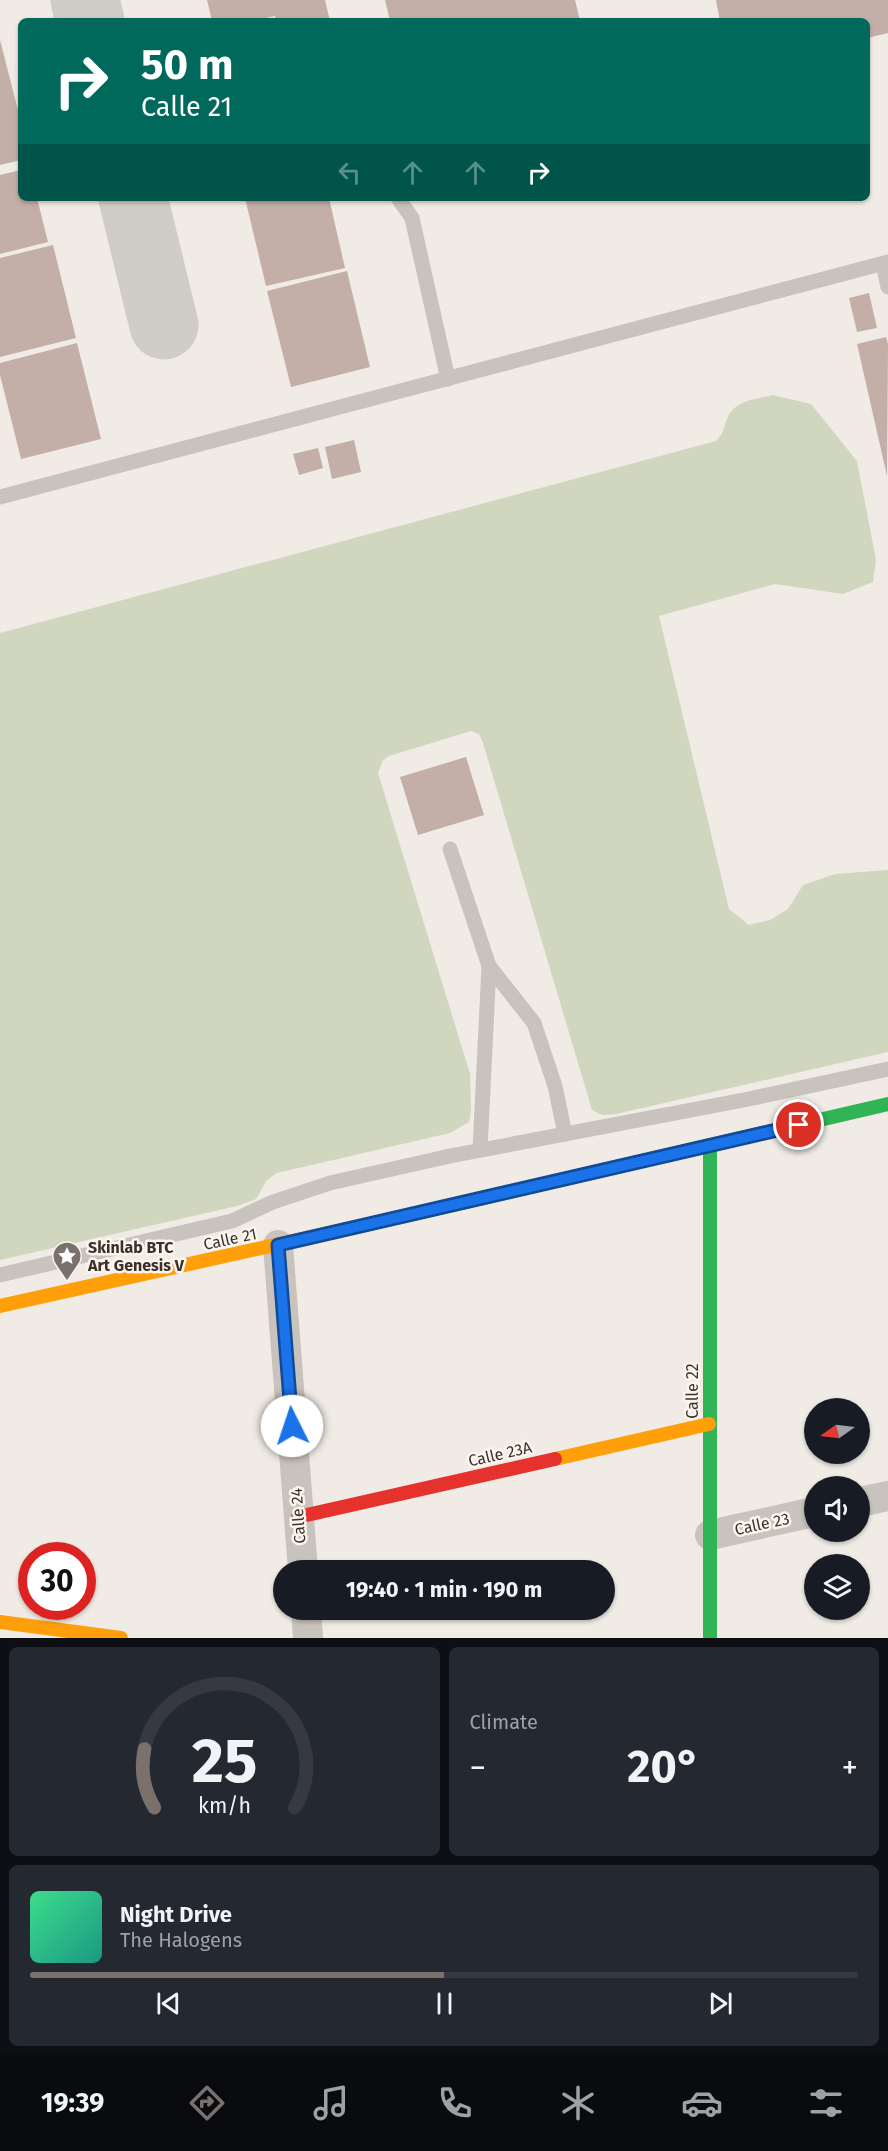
<!DOCTYPE html>
<html lang="en">
<head>
<meta charset="utf-8">
<style>
  :root { --surface:#171b24; --page:#242831; --text:#f1f3f6; --muted:#9ea1a6; --line:#363941; --accent:#7a716c }
  body { margin:0; font-family:"Fira Sans",sans-serif; background:var(--page); color:var(--text); height:100vh; display:flex; flex-direction:column; font-size:22px; white-space:nowrap }
  * { box-sizing:border-box; margin:0 }
  p { font-size:20px; color:var(--muted) }
  .icon { flex:none; width:33px; height:33px; fill:none; stroke:currentColor; stroke-width:2; stroke-linecap:round; stroke-linejoin:round }
  .map { position:relative; height:1638px; overflow:hidden }
  .drawer { display:flex; flex-direction:column; gap:9px; padding:9px; background:#0d0f14; flex:1 }
  .drawer>* { flex:none }
  .guide { position:absolute; left:18px; top:18px; width:852px; height:183px; border-radius:9px; box-shadow:0 2px 4px #0004; background:#00695c; color:#fff; overflow:hidden }
  .needle { width:39px; rotate:256deg }
  .buttons { position:absolute; left:804px; top:1398px; display:grid; gap:12px }
  .buttons a { display:grid; place-items:center; width:66px; height:66px; border-radius:50%; background:var(--surface); box-shadow:0 2px 4px #0004; font-size:30px }
  .speed { position:absolute; left:18px; top:1542px; display:flex; gap:12px; font-size:30px; font-weight:700; text-align:center }
  .speed>* { display:grid; place-content:center; width:78px; height:78px; border-radius:50%; background:var(--surface); box-shadow:0 2px 4px #0004; line-height:1 }
  .speed .limit { border:9px solid #d22; background:#fff; color:#111 }
  .pin { position:absolute; display:grid; place-items:center; width:51px; height:51px; color:#fff; margin:-26px; border:3px solid #fff; border-radius:50%; box-shadow:0 2px 6px #0007 }
  .me { position:absolute; width:66px; margin:-33px; rotate:356deg; stroke-linejoin:round; filter:drop-shadow(0 0 4px #0008) }
  .turn { display:flex; align-items:center; gap:21px; height:126px; padding:0 24px; font-size:27px }
  .turn .icon { width:78px; height:78px; stroke-width:2.5 }
  .turn b { display:block; font-size:42px; line-height:51px }
  .lanes { display:flex; align-items:center; height:57px; padding:0 24px; background:#0003; justify-content:center; gap:30px; direction:ltr }
  .lanes .off { opacity:.35 }
  .big { font-size:45px; font-weight:700; line-height:1.1 }
  .drawer .widget { flex:1; display:flex; flex-direction:column; justify-content:center; gap:9px; min-width:0; padding:0 21px; border-radius:9px; background:var(--page) }
  .drawer .dial { align-items:center; gap:0 }
  .dial svg { height:156px; overflow:visible; fill:none; stroke:var(--line); stroke-width:7; stroke-linecap:round; text-anchor:middle }
  .dial text { fill:var(--text); stroke:none }
  .song { display:flex; align-items:center; gap:18px }
  .cover { width:72px; height:72px; border-radius:9px; background:linear-gradient(135deg,hsl(150 70% 55%),hsl(170 70% 35%)) }
  .played { height:6px; border-radius:3px; background:linear-gradient(90deg,var(--accent) 50%,var(--line) 50%) }
  .keys { display:flex; justify-content:space-around; direction:ltr }
  .heat { display:flex; justify-content:space-between; align-items:center; font-size:33px; direction:ltr }
  .drawer .tiles { flex:1; display:grid; gap:9px; grid-template-columns:1fr 1fr }
  .widget:last-child { grid-column:span 2 }
  .trip { position:absolute; left:273px; top:1560px; width:342px; height:60px; border-radius:30px; background:var(--surface); box-shadow:0 2px 4px #0004; font-weight:700; line-height:60px; text-align:center }
  .tab-bar { display:flex; height:96px; justify-content:space-around; align-items:center; background:#090b0e; color:var(--muted) }
  .tab-bar .icon { width:42px; height:42px }
  .tab-bar .selected { color:var(--accent) }
  .tab-bar b { font-size:27px; color:var(--text) }
  .map>svg:first-child { display:block }
</style>
</head>
<body>
<div class="map">
<svg width="888" height="1638" viewBox="0 0 888 1638">
  <rect width="100%" height="100%" fill="#f0ebe5"/>
  <path fill="#d1d6bf" d="M 773,395 L 811,404 L 857,461 L 876,560 L 873,582 L 843,594 L 775,584 L 659,616 L 729,909 L 749,925 L 770,920 L 788,909 L 803,885 L 835,874 L 888,870 L 888,1052 L 616,1114 L 602,1115 L 592,1110 L 483,743 L 479,734 L 471,731 L 389,756 L 383,760 L 378,773 L 470,1074 L 471,1111 L 469,1122 L 450,1133 L 277,1173 L 267,1180 L 256,1199 L 237,1206 L 0,1260 L 0,633 L 716,441 C 724,433 723,429 727,419 C 734,400 756,399 773,395 Z"/>
  <g fill="none" stroke-linecap="round" stroke-linejoin="round">
    <g stroke="#d0ccc6" stroke-width="69">
      <polyline points="85,0 90,21"/>
      <polyline points="133,198 164,325"/>
    </g>
  </g>
  <g fill="#c3afa7">
    <polygon points="207,0 325,0 330,21 276,21 275,16 253,21 212,21"/>
    <polygon points="385,0 575,0 580,21 390,21"/>
    <polygon points="716,0 888,0 888,33 867,38 867,21 720,21"/>
    <polygon points="0,40 21,122 21,160 0,165"/>
    <polygon points="21,170 21,198 37,198 48,242 0,254 0,175"/>
    <polygon points="245,198 329,198 345,268 266,286"/>
    <polygon points="53,245 76,338 0,357 0,258"/>
    <polygon points="347,271 370,367 291,387 267,291"/>
    <polygon points="869,293 877,328 857,332 849,298"/>
    <polygon points="886,337 888,344 887,476 857,344"/>
    <polygon points="77,343 101,439 21,459 0,375 0,363"/>
    <polygon points="354,440 361,472 332,479 325,447"/>
    <polygon points="318,448 323,468 299,475 293,454"/>
    <polygon points="466,757 484,815 418,835 400,777"/>
  </g>
  <g fill="none" stroke-linecap="round" stroke-linejoin="round">
    <g stroke="#c9c3be" stroke-width="15">
      <polyline points="398,198 412,218 448,379"/>
      <polyline points="883,264 888,287"/>
      <polyline points="0,497 888,262"/>
      <polyline points="450,849 489,966 534,1023 555,1086 565,1134"/>
      <polyline points="480,1150 489,966"/>
      <polyline points="0,1275 232,1221 273,1202 330,1183 450,1156 749,1099 888,1069"/>
    </g>
    <g stroke="#c9c3be" stroke-width="30">
      <polyline points="278,1245 303,1570"/>
      <polyline points="860,1502 888,1496"/>
      <polyline points="710,1535 814,1512"/>
      <polyline points="306,1610 308,1638"/>
    </g>
    <g stroke="#30b455" stroke-width="14">
      <polyline points="710,1145 710,1638"/>
      <polyline points="414,1214 888,1104"/>
    </g>
    <g stroke="#ff9f0a" stroke-width="14">
      <polyline points="0,1306 414,1214"/>
      <polyline points="555,1459 709,1424"/>
      <polyline points="0,1622 121,1638"/>
    </g>
    <polyline stroke="#e5322d" stroke-width="14" points="298,1517 555,1459"/>
  </g>
  <g fill="none" stroke-linecap="round" stroke-linejoin="round">
    <g stroke="#114b97" stroke-width="15">
      <polyline id="route" points="292,1426 278,1245 799,1125"/>
    </g>
    <use href="#route" stroke="#1a73e8" stroke-width="10"/>
  </g>
  <defs>
    <g id="sight-pin" transform="scale(1.5)"><path d="M0 17L-7.5 6A9.5 9.5 0 1 1 7.5 6Z" fill="#7a716c" stroke="#fbf5ee"/><path d="M0-6L1.8-2.2L6-1.7L2.9 1.2L3.7 5.4L0 3.3L-3.7 5.4L-2.9 1.2L-6-1.7L-1.8-2.2Z" fill="#fff"/></g>
  </defs>
  <g fill-rule="evenodd">
    <use href="#sight-pin" x="67" y="1256"/>
  </g>
  <g text-anchor="middle" dominant-baseline="central" stroke-width="5" stroke-linejoin="round" paint-order="stroke">
    <g font-size="16" fill="#3b302b" stroke="#fbf5ee">
      <text transform="translate(230 1239) rotate(-12)">Calle 21</text>
      <text transform="translate(692 1391) rotate(-90)">Calle 22</text>
      <text transform="translate(500 1454) rotate(-13)">Calle 23A</text>
      <text transform="translate(298 1516) rotate(-94)">Calle 24</text>
      <text transform="translate(762 1524) rotate(-12)">Calle 23</text>
    </g>
    <g font-size="16" font-weight="bold" fill="#3b302b" stroke="#fbf5ee" text-anchor="start">
      <text x="88" y="1247">Skinlab BTC<tspan x="88" dy="18">Art Genesis V</tspan></text>
    </g>
  </g>
</svg>
<div class="buttons">
<a><svg class="needle" viewBox="-14 -14 28 28"><path d="M0-13l5 13h-10z" fill="#e53935"/><path d="M0 13l5-13h-10z" fill="#9ea1a6"/></svg></a>
<a><svg class="icon" aria-label="sound" viewBox="0 0 24 24"><path d="M4 9h4l5-4v14l-5-4H4zM17 9q2 3 0 6"/></svg></a>
<a><svg class="icon" aria-label="layers" viewBox="0 0 24 24"><path d="M12 4l9 5-9 5-9-5zM3 14l9 5 9-5"/></svg></a>
</div>
<div class="speed"><div class="limit">30</div></div>
<div class="pin" style="left:799px;top:1125px;background:#d93025"><svg class="icon" aria-label="arrive" viewBox="0 0 24 24"><path d="M6 21V4h12l-3 4 3 4H6"/></svg></div>
<svg class="me" style="left:292px;top:1426px" viewBox="-20 -20 40 40"><circle r="19" fill="#fff"/><path d="M0-13L10 11 0 6-10 11z" fill="#1a73e8"/></svg>
<div class="trip">19:40 · 1 min · 190 m</div>
<div class="guide">
<div class="turn"><svg class="icon" aria-label="right" viewBox="0 0 24 24"><path d="M7 20v-9h11M14 6l5 5-5 5"/></svg><div><b>50 m</b>Calle 21</div></div>
<div class="lanes"><svg class="icon off" aria-label="left" viewBox="0 0 24 24"><path d="M17 20v-9H6M10 6l-5 5 5 5"/></svg><svg class="icon off" aria-label="ahead" viewBox="0 0 24 24"><path d="M12 20V5M6 11l6-6 6 6"/></svg><svg class="icon off" aria-label="ahead" viewBox="0 0 24 24"><path d="M12 20V5M6 11l6-6 6 6"/></svg><svg class="icon" aria-label="right" viewBox="0 0 24 24"><path d="M7 20v-9h11M14 6l5 5-5 5"/></svg></div>
</div>
</div>
<section class="drawer">
<div class="tiles">
<div class="widget dial"><svg viewBox="0 0 100 80">
<path d="M14 69A42 42 0 1 1 86 69"/>
<path d="M14 69A42 42 0 0 1 9 39" stroke="#7a716c"/>
<text x="50" y="56" font-size="32" font-weight="700">25</text>
<text x="50" y="72" font-size="11">km/h</text>
</svg></div>
<div class="widget"><p>Climate</p>
<div class="heat"><a>−</a><b class="big">20°</b><a>+</a></div>
</div>
<div class="widget">
<div class="song"><i class="cover"></i><div><b>Night Drive</b><p>The Halogens</p></div></div>
<div class="played"></div>
<div class="keys"><svg class="icon" aria-label="previous" viewBox="0 0 24 24"><path d="M18 5L8 12l10 7zM5 5v14"/></svg><svg class="icon" aria-label="pause" viewBox="0 0 24 24"><path d="M8 5v14M16 5v14"/></svg><svg class="icon" aria-label="next" viewBox="0 0 24 24"><path d="M6 5l10 7-10 7zM19 5v14"/></svg></div>
</div>
</div>
</section>
<nav class="tab-bar">
<b>19:39</b>
<svg class="icon selected" aria-label="directions" viewBox="0 0 24 24"><path d="M12 3l9 9-9 9-9-9zM9 14v-3h6M13 9l2 2-2 2"/></svg>
<svg class="icon" aria-label="music" viewBox="0 0 24 24"><path d="M9 18V5l10-2v13"/><circle cx="6" cy="18" r="3"/><circle cx="16" cy="16" r="3"/></svg>
<svg class="icon" aria-label="phone" viewBox="0 0 24 24"><path d="M5 4h4l2 5-3 2q2 4 5 5l2-3 5 2v4C11 20 4 13 5 4z"/></svg>
<svg class="icon" aria-label="climate" viewBox="0 0 24 24"><path d="M12 3v18M4 7l16 10M4 17L20 7"/></svg>
<svg class="icon" aria-label="car" viewBox="0 0 24 24"><path d="M5 17H2v-5l4-1 3-4h7l3 4 3 1v5h-3M9 17h6M6 11h13"/><circle cx="7" cy="17" r="2"/><circle cx="17" cy="17" r="2"/></svg>
<svg class="icon" aria-label="filters" viewBox="0 0 24 24"><path d="M4 7h16M4 17h16"/><circle cx="9" cy="7" r="2"/><circle cx="15" cy="17" r="2"/></svg>
</nav>
</body>
</html>
